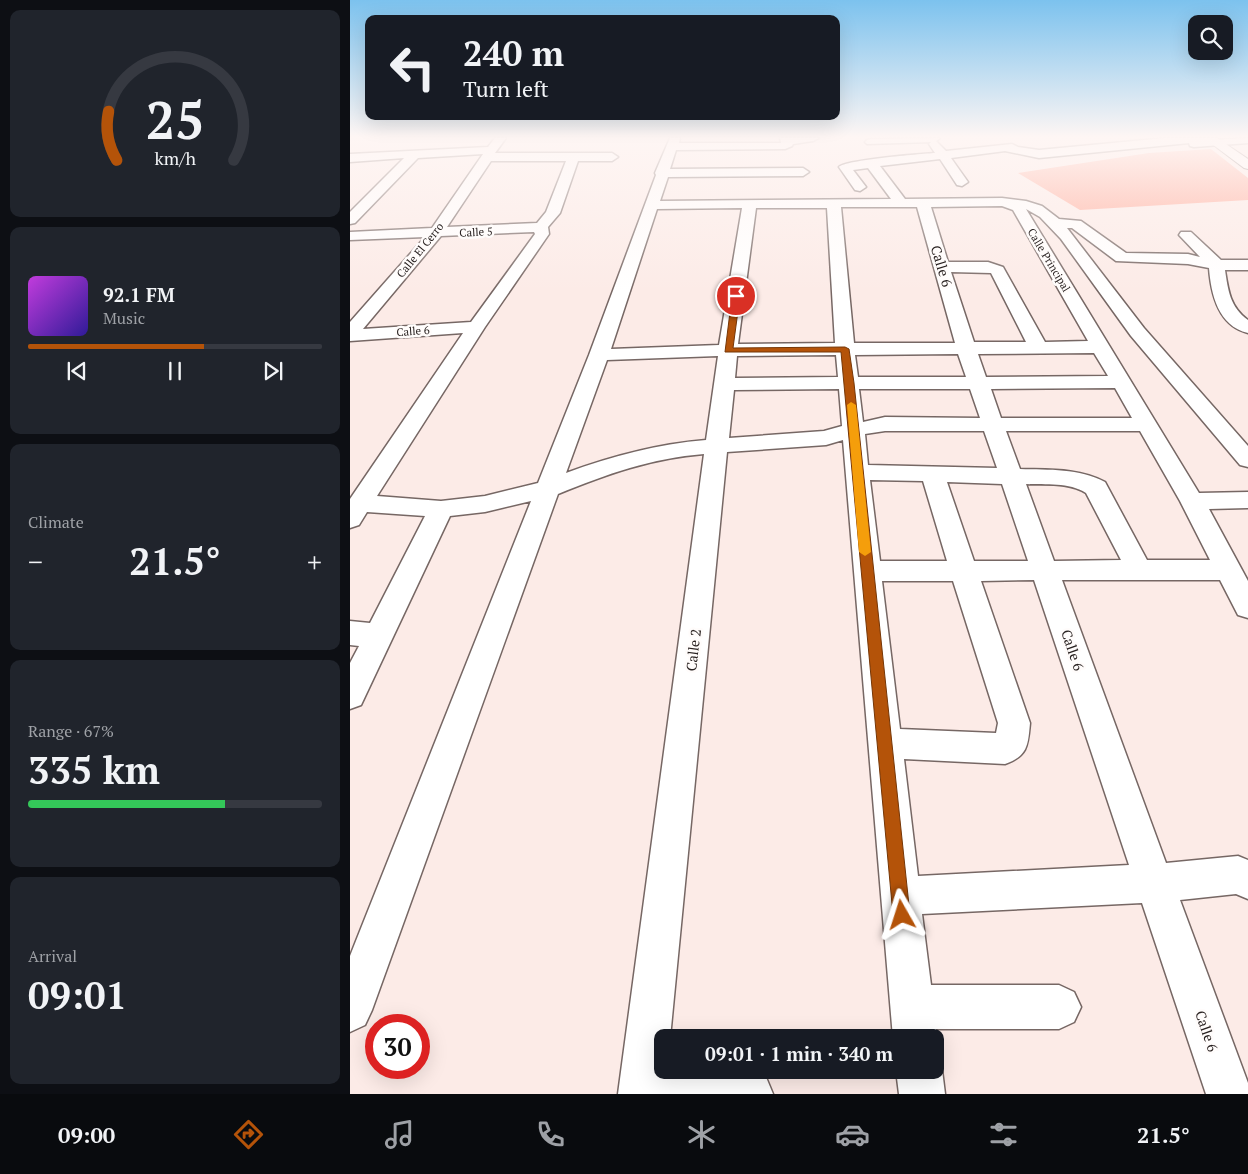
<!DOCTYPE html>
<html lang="en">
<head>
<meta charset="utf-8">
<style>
  :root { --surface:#171b24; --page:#20242c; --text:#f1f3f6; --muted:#9ea1a6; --line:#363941; --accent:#b45309 }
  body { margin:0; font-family:"PT Serif",serif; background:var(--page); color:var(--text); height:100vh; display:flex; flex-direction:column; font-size:19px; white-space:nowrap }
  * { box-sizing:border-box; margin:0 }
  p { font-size:16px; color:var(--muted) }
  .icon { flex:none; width:28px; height:28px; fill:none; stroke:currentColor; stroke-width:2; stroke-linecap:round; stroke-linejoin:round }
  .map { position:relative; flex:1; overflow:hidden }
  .details { display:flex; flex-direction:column; gap:10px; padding:10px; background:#0d0f14; width:350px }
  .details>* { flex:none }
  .top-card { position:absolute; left:15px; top:15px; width:475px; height:105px; border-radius:10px; box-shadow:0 5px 20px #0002; background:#171b24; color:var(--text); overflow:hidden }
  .fabs { position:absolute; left:838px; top:15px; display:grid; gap:10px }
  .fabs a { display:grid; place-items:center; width:45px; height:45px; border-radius:10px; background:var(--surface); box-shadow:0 5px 20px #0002; font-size:25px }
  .speed { position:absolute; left:15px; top:1014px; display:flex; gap:10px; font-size:25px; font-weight:700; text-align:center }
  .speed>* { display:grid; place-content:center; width:65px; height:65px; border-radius:50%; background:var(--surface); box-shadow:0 5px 20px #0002; line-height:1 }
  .speed .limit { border:8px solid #d22; background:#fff; color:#111 }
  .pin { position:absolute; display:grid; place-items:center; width:42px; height:42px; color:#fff; margin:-21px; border:2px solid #fff; border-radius:50%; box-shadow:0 1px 5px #0007 }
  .me { position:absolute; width:55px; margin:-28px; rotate:354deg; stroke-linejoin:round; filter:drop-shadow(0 0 4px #0008) }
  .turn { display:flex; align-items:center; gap:18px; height:105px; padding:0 15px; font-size:22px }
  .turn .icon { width:65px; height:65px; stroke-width:2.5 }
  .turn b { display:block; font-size:35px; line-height:42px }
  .big { font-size:38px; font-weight:700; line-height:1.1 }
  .details .widget { flex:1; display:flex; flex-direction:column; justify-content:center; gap:8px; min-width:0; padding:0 18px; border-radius:10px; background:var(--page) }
  .details .dial { align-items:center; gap:0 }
  .dial svg { height:130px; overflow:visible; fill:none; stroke:var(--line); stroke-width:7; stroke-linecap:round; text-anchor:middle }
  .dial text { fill:var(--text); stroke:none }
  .song { display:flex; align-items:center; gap:15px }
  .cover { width:60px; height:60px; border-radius:8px; background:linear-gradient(135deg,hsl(290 70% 55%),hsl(250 70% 35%)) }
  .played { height:5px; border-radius:2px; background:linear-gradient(90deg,var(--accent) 60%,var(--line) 60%) }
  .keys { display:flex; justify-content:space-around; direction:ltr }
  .heat { display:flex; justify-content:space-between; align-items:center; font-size:28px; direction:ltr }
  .charge { height:8px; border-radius:4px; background:linear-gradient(90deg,#34c759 67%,var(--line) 0) }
  .trip { position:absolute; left:304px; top:1029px; width:290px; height:50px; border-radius:10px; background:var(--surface); box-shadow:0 5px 20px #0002; font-weight:700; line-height:50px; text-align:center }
  .tabs { display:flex; height:80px; justify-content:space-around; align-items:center; background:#090b0e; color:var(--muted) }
  .tabs .icon { width:35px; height:35px }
  .tabs .active { color:var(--accent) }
  .tabs b { font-size:22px; color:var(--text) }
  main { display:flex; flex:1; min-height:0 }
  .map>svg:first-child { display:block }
</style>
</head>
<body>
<main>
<section class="details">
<div class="widget dial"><svg viewBox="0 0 100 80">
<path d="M14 69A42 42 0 1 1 86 69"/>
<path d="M14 69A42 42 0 0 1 9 39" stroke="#b45309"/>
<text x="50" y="56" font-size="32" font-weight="700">25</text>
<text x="50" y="72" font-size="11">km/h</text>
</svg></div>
<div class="widget">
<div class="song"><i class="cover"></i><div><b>92.1 FM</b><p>Music</p></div></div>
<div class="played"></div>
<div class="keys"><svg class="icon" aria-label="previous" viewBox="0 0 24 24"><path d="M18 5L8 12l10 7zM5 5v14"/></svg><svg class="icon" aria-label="pause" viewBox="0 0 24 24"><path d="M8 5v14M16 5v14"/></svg><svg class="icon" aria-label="next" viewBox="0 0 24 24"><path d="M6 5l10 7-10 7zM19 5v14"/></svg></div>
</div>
<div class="widget"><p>Climate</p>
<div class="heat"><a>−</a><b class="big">21.5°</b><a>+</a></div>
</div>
<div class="widget"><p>Range · 67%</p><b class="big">335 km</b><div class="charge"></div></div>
<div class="widget"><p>Arrival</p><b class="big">09:01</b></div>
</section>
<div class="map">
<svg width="898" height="1094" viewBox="0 0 898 1094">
  <rect width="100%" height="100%" fill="#fcebe7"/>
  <polygon fill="#ffa998" points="861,149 898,178 898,200 730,210 668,173 799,153"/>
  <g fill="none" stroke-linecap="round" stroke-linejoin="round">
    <g stroke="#766764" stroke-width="3">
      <g id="minor">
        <path d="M 145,138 L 156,138 L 145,153 L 262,153 L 268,157 L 262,161 L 228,161 L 210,213 L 198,227 L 199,234 L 135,327 L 27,496 L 91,501 L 135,496 L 188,483 L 239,355 L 306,175 L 305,173 L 320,138 L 330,138 L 329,143 L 431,143 L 430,138 L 469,138 L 463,141 L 443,144 L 442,146 L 435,149 L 326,150 L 320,169 L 453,168 L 459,172 L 453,176 L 318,177 L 310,201 L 541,199 L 518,168 L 503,170 L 516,187 L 510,191 L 505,190 L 489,167 C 495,160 570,154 585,153 L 579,144 L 581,142 L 517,144 L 515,142 L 517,140 L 521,139 L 590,138 L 586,141 L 596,151 L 662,144 L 668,147 L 689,150 L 815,138 L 859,138 L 859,140 L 898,138 L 898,143 L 844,147 L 840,146 L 839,143 L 689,158 L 655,151 L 601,158 L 618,182 L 612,186 L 607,185 L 590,159 L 530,166 L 555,199 L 652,198 L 676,201 L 692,206 L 709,219 L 731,221 L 776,253 L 838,254 L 850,257 L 829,235 L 831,232 L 841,232 L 871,260 L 898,260 L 898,270 L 875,270 C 878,290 880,307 898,320 L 898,333 C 868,326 861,294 859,268 L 838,264 L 766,261 L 722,228 L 717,228 L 794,328 L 898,446 L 898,467 L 890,465 L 781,336 L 711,239 L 690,217 L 676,209 L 849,493 L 898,492 L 898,508 L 859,509 L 898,581 L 898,618 L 888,615 L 870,580 L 712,580 L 816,863 L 888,856 L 898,860 L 898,899 L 886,894 L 830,900 L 898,1083 L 898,1094 L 856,1094 L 792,903 L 572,914 L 581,985 L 709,985 L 724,992 L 731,1007 L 724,1022 L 709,1029 L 586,1029 L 587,1038 L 585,1043 L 585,1038 L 543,1038 L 493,440 L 476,445 L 377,452 L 320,1038 L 312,1038 L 312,1070 L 413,1070 L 423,1094 L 268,1094 L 354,454 C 302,458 257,474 208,494 L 22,1010 L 15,1025 L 0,1032 L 0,956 L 181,501 L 135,512 L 100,516 L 11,705 L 0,709 L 0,663 L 9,646 L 0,645 L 0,621 L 20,623 L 75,516 L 17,512 L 9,525 L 0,528 L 0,499 L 113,333 L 0,341 L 0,322 L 75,237 L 0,240 L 0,232 L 82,228 L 133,154 L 68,158 L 5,223 L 0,224 L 0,212 L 54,158 L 0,162 L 0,154 L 138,147 ZM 141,161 L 216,161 L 196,212 L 187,223 L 97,227 ZM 652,206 L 663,210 L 738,341 L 695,342 L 653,267 L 638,262 L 598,262 L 581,207 ZM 491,207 L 567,207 L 605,343 L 504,343 ZM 392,208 L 369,345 L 261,349 L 307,209 ZM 406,208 L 477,208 L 485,343 L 388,344 ZM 184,232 L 185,234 L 121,322 L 13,329 L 91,236 ZM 601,272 L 641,273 L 676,342 L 624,342 ZM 744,353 L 758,376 L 636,377 L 628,354 ZM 608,354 L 616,377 L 508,377 L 505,355 ZM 486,355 L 488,377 L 385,378 L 387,356 ZM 368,356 L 356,440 C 307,444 262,456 216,473 L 257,360 ZM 765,388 L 782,418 L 651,418 L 641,389 ZM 489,389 L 492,426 L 474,431 L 379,438 L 384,390 ZM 509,389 L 620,389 L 630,418 L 535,417 L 513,422 ZM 535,431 L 634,431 L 647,468 L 518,465 L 515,434 ZM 656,431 L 790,431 L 830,501 L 860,560 L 797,560 L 755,482 C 729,468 699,470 670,469 ZM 520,480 L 573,481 L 597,561 L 530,561 ZM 597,482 L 652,484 L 678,561 L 624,561 ZM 676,484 C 696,485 719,482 736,493 L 771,560 L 704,561 ZM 684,580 L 779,865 L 568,876 L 554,759 L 655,764 C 678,756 678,745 680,723 L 631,581 ZM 532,581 L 603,581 L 648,723 L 646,733 L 550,729 Z"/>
        <polygon points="585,1054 592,1070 595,1094 549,1094 546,1070 585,1070"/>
      </g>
    </g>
    <g stroke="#766764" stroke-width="2">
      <polygon id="major" points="854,138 867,138 898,159 898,169 894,168"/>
    </g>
    <use href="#minor" fill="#fff" fill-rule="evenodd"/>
    <use href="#major" fill="#fff" fill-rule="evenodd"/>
  </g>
  <linearGradient id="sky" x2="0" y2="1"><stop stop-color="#7cc2ee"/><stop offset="0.47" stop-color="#fef6f4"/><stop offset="1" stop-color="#fef6f4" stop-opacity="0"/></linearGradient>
  <rect width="898" height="291" fill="url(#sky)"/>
  <polygon fill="#b45309" stroke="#753606" points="386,294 390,296 383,348 495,347 499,349 504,383 560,915 558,921 552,923 546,921 543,915 491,352 375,352 382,296"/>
  <polygon fill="#f59e0b" points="501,402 506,405 521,552 515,556 509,552 497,405"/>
  <g text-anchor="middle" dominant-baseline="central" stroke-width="5" stroke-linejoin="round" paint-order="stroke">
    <g font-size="11" fill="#292221" stroke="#fffcfb">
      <text transform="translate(126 232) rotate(-3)">Calle 5</text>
      <text transform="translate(70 250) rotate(-51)">Calle El Cerro</text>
      <text transform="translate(699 260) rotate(59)">Calle Principal</text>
      <text transform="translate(63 331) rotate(-4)">Calle 6</text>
    </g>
    <g font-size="14" fill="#292221" stroke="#fffcfb">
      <text transform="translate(592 266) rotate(73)">Calle 6</text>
      <text transform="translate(343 650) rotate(-83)">Calle 2</text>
      <text transform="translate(723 650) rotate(71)">Calle 6</text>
      <text transform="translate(857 1031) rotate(71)">Calle 6</text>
    </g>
  </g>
</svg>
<div class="fabs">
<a><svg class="icon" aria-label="search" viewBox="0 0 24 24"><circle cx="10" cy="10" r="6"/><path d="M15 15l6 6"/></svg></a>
</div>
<div class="speed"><div class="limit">30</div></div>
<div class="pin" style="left:386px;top:296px;background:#d93025"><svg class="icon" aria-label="arrive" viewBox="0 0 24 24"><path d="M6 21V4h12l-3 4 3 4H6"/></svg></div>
<svg class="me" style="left:552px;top:915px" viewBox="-20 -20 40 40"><path d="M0-17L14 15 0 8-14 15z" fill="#b45309" stroke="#fff" stroke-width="4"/></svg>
<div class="trip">09:01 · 1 min · 340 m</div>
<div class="top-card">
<div class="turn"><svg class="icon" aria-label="left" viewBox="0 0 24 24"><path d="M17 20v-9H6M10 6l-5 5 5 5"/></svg><div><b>240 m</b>Turn left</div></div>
</div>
</div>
</main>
<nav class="tabs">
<b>09:00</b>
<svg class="icon active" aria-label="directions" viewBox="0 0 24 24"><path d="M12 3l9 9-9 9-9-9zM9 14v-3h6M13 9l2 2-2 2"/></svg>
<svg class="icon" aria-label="music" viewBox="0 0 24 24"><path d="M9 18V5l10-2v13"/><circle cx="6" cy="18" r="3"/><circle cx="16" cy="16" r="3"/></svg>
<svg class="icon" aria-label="phone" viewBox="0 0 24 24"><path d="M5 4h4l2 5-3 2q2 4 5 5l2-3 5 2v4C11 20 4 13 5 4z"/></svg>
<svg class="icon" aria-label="climate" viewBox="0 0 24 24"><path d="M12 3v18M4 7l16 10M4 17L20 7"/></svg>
<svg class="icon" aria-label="car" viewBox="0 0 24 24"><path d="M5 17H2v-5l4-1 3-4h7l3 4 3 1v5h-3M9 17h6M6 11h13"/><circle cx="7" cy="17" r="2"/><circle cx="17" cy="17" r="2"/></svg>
<svg class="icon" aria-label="filters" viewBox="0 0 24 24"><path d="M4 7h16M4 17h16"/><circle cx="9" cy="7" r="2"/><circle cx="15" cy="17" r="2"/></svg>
<b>21.5°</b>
</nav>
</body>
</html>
